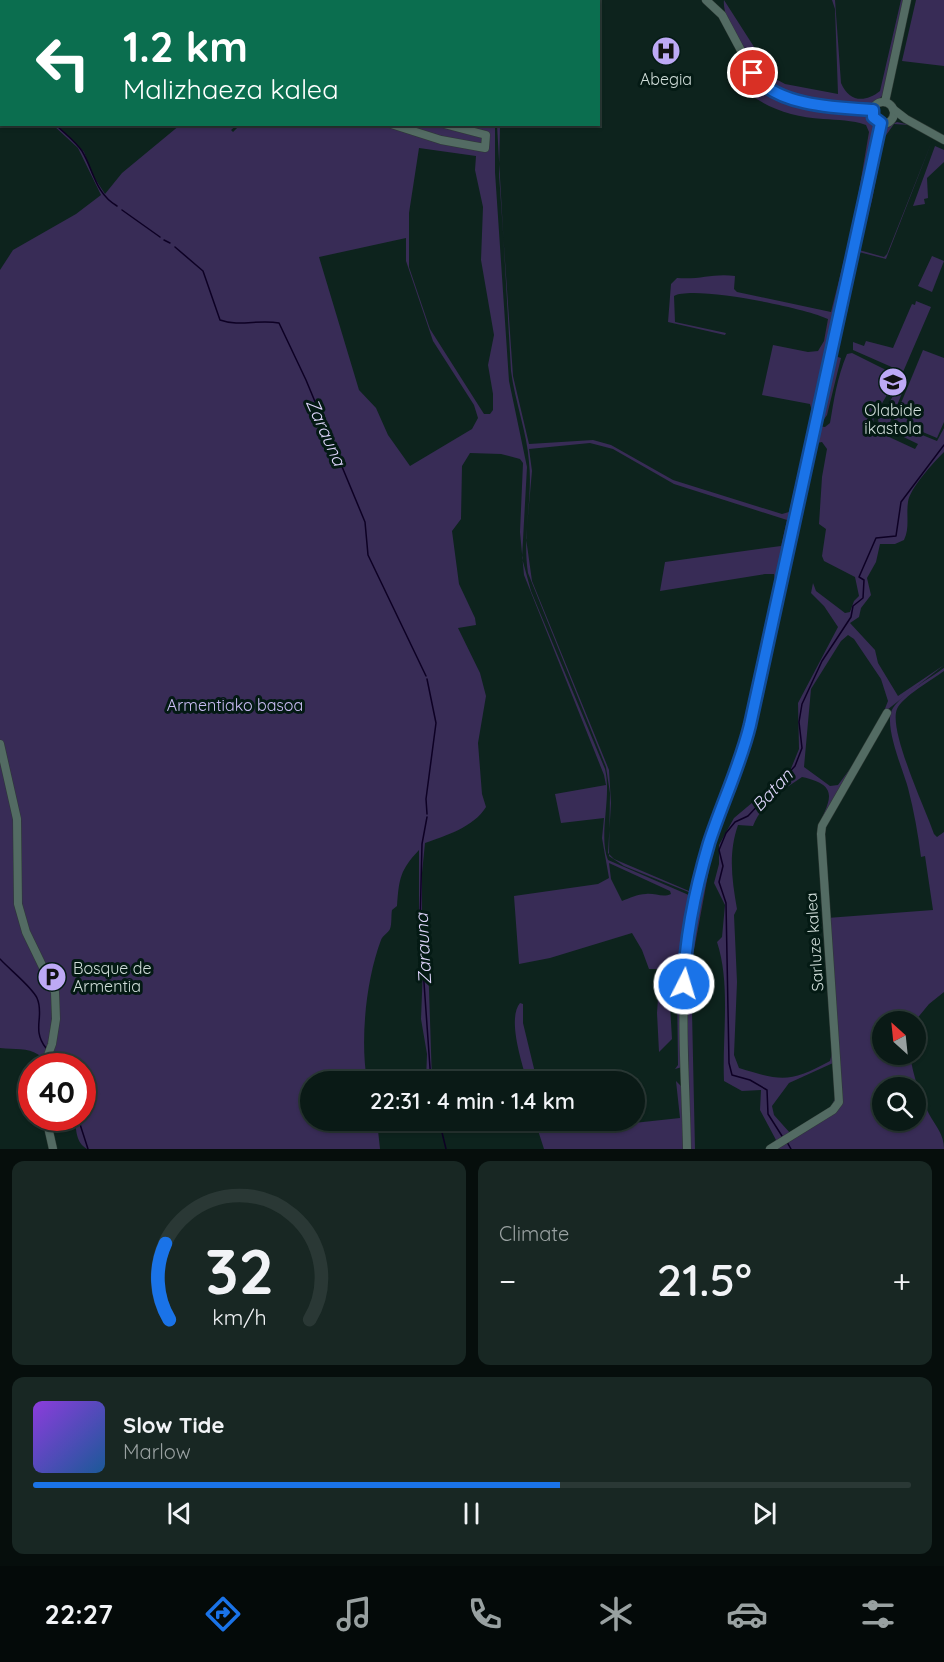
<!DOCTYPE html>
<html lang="en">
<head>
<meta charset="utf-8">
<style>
  :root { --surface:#0a1a16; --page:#182723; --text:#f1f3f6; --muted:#99a1a1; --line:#2a3835; --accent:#1a73e8 }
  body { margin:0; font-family:Quicksand,sans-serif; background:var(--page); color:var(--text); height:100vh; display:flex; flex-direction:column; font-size:22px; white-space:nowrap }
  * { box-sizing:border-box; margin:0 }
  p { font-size:20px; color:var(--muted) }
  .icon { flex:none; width:33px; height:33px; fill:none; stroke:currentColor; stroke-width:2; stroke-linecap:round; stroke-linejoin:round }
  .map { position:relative; height:1149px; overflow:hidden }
  .sheet { display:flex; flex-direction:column; gap:12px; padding:12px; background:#060e0c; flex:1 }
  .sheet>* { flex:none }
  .hud { position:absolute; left:0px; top:0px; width:600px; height:126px; box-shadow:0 2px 4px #0004,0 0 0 2px var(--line); background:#0b6e4f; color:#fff; overflow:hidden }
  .needle { width:39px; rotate:333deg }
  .fabs { position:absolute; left:872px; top:1011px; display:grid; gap:12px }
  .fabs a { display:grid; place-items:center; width:54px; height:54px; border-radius:50%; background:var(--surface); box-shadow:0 2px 4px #0004,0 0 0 2px var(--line); font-size:30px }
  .speed { position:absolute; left:18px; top:1053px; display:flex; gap:12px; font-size:30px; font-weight:700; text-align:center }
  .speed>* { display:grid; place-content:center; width:78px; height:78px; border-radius:50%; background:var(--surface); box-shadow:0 2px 4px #0004,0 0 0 2px var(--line); line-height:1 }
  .speed .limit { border:9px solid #d22; background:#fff; color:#111 }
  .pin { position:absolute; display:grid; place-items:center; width:51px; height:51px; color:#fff; margin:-26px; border:3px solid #fff; border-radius:50%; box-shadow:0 2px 6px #0007 }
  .me { position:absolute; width:66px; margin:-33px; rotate:5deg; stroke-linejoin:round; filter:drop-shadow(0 0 4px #0008) }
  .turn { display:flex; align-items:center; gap:21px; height:126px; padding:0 24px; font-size:27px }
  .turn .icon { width:78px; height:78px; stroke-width:2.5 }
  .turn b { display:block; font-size:42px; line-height:51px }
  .big { font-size:45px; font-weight:600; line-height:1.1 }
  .sheet .widget { flex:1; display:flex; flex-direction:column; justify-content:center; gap:9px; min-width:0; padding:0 21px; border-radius:12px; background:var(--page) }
  .sheet .dial { align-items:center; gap:0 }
  .dial svg { height:156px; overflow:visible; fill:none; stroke:var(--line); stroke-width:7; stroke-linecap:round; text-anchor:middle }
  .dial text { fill:var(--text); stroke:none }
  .song { display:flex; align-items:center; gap:18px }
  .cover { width:72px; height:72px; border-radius:9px; background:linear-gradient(135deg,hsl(270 70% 55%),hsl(210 70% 35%)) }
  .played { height:6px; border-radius:3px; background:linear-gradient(90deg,var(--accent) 60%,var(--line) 60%) }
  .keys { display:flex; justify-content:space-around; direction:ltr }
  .heat { display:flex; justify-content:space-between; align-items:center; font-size:33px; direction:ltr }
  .sheet .tiles { flex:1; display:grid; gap:12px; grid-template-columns:1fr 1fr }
  .widget:last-child { grid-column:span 2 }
  .trip { position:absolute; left:300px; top:1071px; width:345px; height:60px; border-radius:30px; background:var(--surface); box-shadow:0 2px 4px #0004,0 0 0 2px var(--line); font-weight:600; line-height:60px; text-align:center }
  .menu { display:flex; height:96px; justify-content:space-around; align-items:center; background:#040a09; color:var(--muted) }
  .menu .icon { width:42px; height:42px }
  .menu .on { color:var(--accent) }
  .menu b { font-size:27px; color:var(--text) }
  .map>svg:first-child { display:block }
</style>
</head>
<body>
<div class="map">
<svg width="944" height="1149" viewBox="0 0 944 1149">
  <rect width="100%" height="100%" fill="#0d231d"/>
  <g fill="#382c56" fill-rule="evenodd">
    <path d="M 724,0 L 774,78 L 785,84 L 838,94 L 835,9 L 832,0 L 835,0 L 841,83 C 849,102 865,103 880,91 L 901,0 L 904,0 L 884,93 C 881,98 877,102 871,105 C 851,111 784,97 768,84 C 753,72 721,19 724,0 Z"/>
    <polygon points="916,0 944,0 944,66 902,61"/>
    <path d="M 754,86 L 779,102 L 856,116 L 859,112 L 870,118 L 875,128 L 741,750 L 706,841 L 694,893 L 691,893 L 624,866 L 609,856 L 610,793 L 606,767 L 528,573 C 522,535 533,499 529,462 C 527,432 515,402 511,371 L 497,125 L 500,125 L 499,174 L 513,376 L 529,444 L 593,440 L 611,445 L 673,480 L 782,514 L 789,512 L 812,411 L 810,404 L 762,395 L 773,345 L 808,352 L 818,351 L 824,341 L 828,319 C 806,308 694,285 674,296 L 675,322 L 726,333 L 725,335 L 668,322 L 671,284 L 677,278 C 700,280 713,273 735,276 L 734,289 L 737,292 L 831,312 L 854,220 L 869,132 L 866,125 C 852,120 838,120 823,119 C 796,117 774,111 752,96 ZM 590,443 L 613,449 L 674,484 L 787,520 L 781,546 L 665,562 L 660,591 L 765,574 L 774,574 L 775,581 L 742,740 L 706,833 L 693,888 L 689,891 L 614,859 L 608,853 L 611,803 L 609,770 L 532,581 L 526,538 L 532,471 L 529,449 Z"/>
    <polygon points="897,122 910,125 894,124 884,138 872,200 859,250 884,257 887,254 932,141 886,259 859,252 852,282 850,277 881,136 888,126"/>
    <path d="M 53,125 L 57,125 L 84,152 L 92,174 L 105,194 L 122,173 L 180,125 L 237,125 L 231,130 L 233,132 L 240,125 L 379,125 L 476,150 L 485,149 L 487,134 L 459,125 L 495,125 L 495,172 L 509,381 L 527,467 L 522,558 L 531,591 L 605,769 C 612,797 598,835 608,860 L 691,896 L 693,900 L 682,959 L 682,1067 L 675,1069 L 678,1065 L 677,985 L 674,986 L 670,1005 L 672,1039 L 659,1052 L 657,1013 L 660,969 L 649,969 L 642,950 L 632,933 L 550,958 L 519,964 L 514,896 L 598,884 L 609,878 L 602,838 L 604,818 L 561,823 L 555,794 L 606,785 L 604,775 L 524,575 L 520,532 L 523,463 L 520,459 L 501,454 L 470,453 L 462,466 L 461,519 L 452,531 L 459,584 L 475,618 L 476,625 L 458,628 L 480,673 L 486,696 L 478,743 L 482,794 L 486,807 C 474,827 445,836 425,843 L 422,873 L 422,931 L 428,959 L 432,1081 L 426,1081 L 427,1054 L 421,1019 L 423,967 L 419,944 L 419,850 C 400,870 399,879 397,906 L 392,910 C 391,915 392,924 390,929 C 388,933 383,935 381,940 C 366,980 360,1039 367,1081 L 310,1082 L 310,1120 L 377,1121 L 380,1149 L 87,1149 C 75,1142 77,1129 74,1118 L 82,1118 L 82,1066 L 52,1066 L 49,1062 L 37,1066 L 39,1055 C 27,1047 15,1050 0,1048 L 0,270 L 13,250 L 76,214 L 101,195 L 78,148 ZM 419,148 L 476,156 L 475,170 L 483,207 L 481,260 L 494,335 L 488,365 L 493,394 L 493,410 L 490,414 L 484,414 L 430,329 L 409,267 L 409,213 ZM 406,238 L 406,261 L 433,341 L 474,405 L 478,418 L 472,429 L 410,466 L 388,435 L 376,408 L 359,390 L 319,257 ZM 609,863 L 670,891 L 671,894 C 663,898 655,893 646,894 C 637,894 630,898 622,901 L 611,879 Z"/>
    <polygon points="401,125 435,125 482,137 482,145 432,135"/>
    <polygon points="935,146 944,150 944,162 927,178 928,198 924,199 925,204 913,206"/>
    <polygon points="932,256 944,261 932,292 918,286"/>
    <polygon points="916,301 931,307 903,372 853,350 853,342 864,346 866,341 893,348 912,304 915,305"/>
    <polygon points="844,307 848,309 835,356 841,358 827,415 822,422 819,421"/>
    <polygon points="923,350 944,358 944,422 937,438 894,420"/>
    <path d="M 852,353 L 898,376 L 874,417 L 872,429 L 915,449 L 918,444 L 879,425 L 878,419 L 905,378 L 908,379 L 890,422 L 937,441 L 944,428 L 944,452 C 933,463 910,488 908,502 C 906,516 910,527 904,540 L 895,544 L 880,544 L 876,562 L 867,578 L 871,595 L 861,608 L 859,617 L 850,623 L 875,650 L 878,663 L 898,696 L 944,665 L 887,710 L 821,825 L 838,1098 L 834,1106 L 765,1149 L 776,1140 L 760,1110 L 761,1090 L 742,1091 L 724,1081 C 722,1036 731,985 717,942 L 722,937 L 725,905 L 714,883 L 719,864 L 719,845 L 734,818 L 790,771 L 799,749 L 798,703 L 838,627 L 824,606 L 811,593 L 813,583 L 816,591 L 845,613 L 850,612 L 854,601 L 859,596 L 855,577 L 824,561 L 822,556 L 826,529 L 819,524 L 822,477 L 827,449 L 822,442 L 817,443 L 763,698 L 748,756 L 713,848 L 691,966 L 695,1149 L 690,1149 L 687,992 L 693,931 L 708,859 L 747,752 L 818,426 L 825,427 L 830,423 C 834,399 837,378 847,354 ZM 848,635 L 854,639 L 881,679 L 888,701 C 877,731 857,760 838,785 L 830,786 L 804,767 L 811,689 L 841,641 ZM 802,777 C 844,786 827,803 817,830 L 832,1053 L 830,1061 C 790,1083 781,1081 739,1068 L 734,1055 L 737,982 L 734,915 L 737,909 C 732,880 728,854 738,825 L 753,826 C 761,804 784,789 802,777 ZM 833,1063 L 836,1096 L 831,1107 L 790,1133 L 774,1115 L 772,1106 L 789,1083 Z"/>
    <path d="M 944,668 L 944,671 C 933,679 902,697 897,709 C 888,730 926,810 934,834 L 937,837 L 944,832 L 944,992 L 929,1004 L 915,1021 L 882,1022 L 882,1054 L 910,1055 C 913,1075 920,1096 929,1114 C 936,1127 944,1134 944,1149 L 772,1149 L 840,1105 L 827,918 L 933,910 L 925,856 L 921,857 C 918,834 914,811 908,788 C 904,772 882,723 893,708 C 904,692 929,679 944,668 ZM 882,1088 L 915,1088 L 915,1120 L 882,1120 Z"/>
    <path d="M 520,1003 L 523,1004 L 523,1023 L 537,1081 L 527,1081 C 522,1063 507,1019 520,1003 Z"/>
    <polygon points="676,1081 682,1087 683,1149 544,1149 535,1121 606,1121 606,1126 680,1118"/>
  </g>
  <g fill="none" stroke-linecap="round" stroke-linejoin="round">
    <g stroke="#0d0024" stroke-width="1.5">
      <polyline points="402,2 403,0"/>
      <polyline points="0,22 2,25"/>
      <path d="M 55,124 C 64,133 75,141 82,151 C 94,171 95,193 117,206"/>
      <polyline points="122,210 160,237"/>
      <polyline points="164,240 170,243"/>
      <path d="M 175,247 L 203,271 L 220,320 C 239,327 259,319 279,323 L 306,380 L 365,522 L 368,555 L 426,676"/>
      <polyline points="427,679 436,723 426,799 427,814"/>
      <polyline points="427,817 422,844 420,926 431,1082"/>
      <path d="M 0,959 C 9,969 32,987 37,998 C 45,1016 31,1029 46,1048"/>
      <polyline points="51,1054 58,1066"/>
      <polyline points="78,1118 88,1149"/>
      <polyline points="439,1120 446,1149"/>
      <polyline points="782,1136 768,1114 767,1090 750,1080 732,1075 729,1063 726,903 719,882 723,866 719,850 726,833 735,822 748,816 795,766 802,748 799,722 802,704 822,661 851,617 853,606 863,598 864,580 859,577 876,538 896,536 901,502 944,445"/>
      <polyline points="787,1142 791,1149"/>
    </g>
    <g stroke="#2e3a35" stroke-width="9">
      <g id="minor">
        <polyline points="7,0 9,2"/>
        <polyline points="39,0 42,2"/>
        <polyline points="706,0 722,15 753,73 768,89 792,100 873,110"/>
        <polyline points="885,102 907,0"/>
        <circle cx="883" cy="113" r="11"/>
        <polyline points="893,109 906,119 944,140"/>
        <polyline points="391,124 441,140 485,148 486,135 444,124"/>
        <polyline points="0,744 17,819 18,904 26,932 55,992 56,1019 52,1044 44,1066"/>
        <polyline points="46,1118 53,1149"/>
        <path d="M 687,1149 C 686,1090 681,1030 685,971 C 687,930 698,886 709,846 C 720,805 740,767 750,725 L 881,123"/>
        <polyline points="770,1149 833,1110 839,1102 821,834 822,826 887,713"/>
      </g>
    </g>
    <use href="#minor" stroke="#536b63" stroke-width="8"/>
  </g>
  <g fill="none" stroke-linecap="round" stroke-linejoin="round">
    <g stroke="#114b97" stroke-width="15">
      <path id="route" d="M 684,984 C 685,938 696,887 709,843 C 722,803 740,766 750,725 L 881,123 L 873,117 L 873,110 C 837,108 774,106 753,73"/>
    </g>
    <use href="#route" stroke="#1a73e8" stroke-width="10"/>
  </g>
  <defs>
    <g id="hospital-disc" transform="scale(1.5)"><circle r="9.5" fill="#bda9f5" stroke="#041a14"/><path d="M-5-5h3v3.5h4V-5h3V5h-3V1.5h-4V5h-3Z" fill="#111"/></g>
    <g id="school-disc" transform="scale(1.5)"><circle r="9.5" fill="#bda9f5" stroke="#041a14"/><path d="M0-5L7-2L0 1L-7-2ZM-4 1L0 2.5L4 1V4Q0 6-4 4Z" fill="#111"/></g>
    <g id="parking-disc" transform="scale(1.5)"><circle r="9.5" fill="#bda9f5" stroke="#041a14"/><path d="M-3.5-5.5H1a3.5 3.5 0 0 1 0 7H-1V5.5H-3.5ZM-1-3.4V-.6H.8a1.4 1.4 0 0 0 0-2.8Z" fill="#111"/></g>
  </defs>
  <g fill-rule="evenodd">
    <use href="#hospital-disc" x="666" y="51"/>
    <use href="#school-disc" x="893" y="382"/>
    <use href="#parking-disc" x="52" y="977"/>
  </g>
  <g text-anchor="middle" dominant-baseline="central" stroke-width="6" stroke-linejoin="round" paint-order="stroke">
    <g font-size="16" fill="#d0ddd9" stroke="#041a14">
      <text x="666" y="79">Abegia</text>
      <text x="893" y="410">Olabide<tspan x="893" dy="18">ikastola</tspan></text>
      <text x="73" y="968" text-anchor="start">Bosque de<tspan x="73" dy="18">Armentia</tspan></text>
    </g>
    <g font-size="16" fill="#cabdf4" stroke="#041a14">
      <text x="235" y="705">Armentiako basoa</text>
    </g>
    <g font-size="16" fill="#d0ddd9" stroke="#041a14">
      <text transform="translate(814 942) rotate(-94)">Sarluze kalea</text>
    </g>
    <g font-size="18" font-style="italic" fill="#ddd4fa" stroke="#041a14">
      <text transform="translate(326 432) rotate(66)">Zarauna</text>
      <text transform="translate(772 790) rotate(-47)">Batan</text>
      <text transform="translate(423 949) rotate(-93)">Zarauna</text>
    </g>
  </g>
</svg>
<div class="fabs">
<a><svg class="needle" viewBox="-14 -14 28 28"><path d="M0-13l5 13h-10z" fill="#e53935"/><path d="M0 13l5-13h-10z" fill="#99a1a1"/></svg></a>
<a><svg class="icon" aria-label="search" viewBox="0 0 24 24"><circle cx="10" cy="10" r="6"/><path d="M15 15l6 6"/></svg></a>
</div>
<div class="speed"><div class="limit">40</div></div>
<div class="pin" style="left:753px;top:73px;background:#d93025"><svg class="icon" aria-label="arrive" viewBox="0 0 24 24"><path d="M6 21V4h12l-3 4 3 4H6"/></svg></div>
<svg class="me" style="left:684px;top:984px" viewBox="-20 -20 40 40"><circle r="17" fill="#1a73e8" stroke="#fff" stroke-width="3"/><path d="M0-11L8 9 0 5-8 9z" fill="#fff"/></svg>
<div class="trip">22:31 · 4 min · 1.4 km</div>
<div class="hud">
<div class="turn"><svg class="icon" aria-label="left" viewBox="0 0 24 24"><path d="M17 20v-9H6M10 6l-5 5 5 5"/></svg><div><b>1.2 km</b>Malizhaeza kalea</div></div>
</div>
</div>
<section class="sheet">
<div class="tiles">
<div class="widget dial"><svg viewBox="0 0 100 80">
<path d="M14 69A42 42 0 1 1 86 69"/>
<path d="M14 69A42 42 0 0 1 12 30" stroke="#1a73e8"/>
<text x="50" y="56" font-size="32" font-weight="700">32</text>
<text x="50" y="72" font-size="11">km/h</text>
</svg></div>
<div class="widget"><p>Climate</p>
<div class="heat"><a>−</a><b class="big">21.5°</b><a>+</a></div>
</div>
<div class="widget">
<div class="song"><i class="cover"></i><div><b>Slow Tide</b><p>Marlow</p></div></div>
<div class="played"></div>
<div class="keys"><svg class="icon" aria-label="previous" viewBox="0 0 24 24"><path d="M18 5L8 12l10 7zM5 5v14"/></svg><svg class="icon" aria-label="pause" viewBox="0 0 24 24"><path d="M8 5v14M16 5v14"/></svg><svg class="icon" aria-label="next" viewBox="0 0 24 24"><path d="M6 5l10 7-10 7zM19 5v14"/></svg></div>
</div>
</div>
</section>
<nav class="menu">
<b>22:27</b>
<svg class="icon on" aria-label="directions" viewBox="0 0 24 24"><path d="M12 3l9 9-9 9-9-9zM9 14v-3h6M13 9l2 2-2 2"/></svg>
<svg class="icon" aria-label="music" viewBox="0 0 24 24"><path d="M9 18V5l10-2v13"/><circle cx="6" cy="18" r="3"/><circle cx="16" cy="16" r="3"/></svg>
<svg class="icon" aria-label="phone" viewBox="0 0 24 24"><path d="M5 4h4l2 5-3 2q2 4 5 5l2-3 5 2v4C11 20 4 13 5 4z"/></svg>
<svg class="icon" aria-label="climate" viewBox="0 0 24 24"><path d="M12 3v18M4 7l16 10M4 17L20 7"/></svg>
<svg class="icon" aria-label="car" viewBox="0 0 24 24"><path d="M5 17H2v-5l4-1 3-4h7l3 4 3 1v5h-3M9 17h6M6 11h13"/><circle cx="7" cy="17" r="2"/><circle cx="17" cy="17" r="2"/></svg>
<svg class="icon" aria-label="filters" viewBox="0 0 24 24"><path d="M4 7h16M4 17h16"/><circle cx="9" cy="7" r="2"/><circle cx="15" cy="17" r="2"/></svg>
</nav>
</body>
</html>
